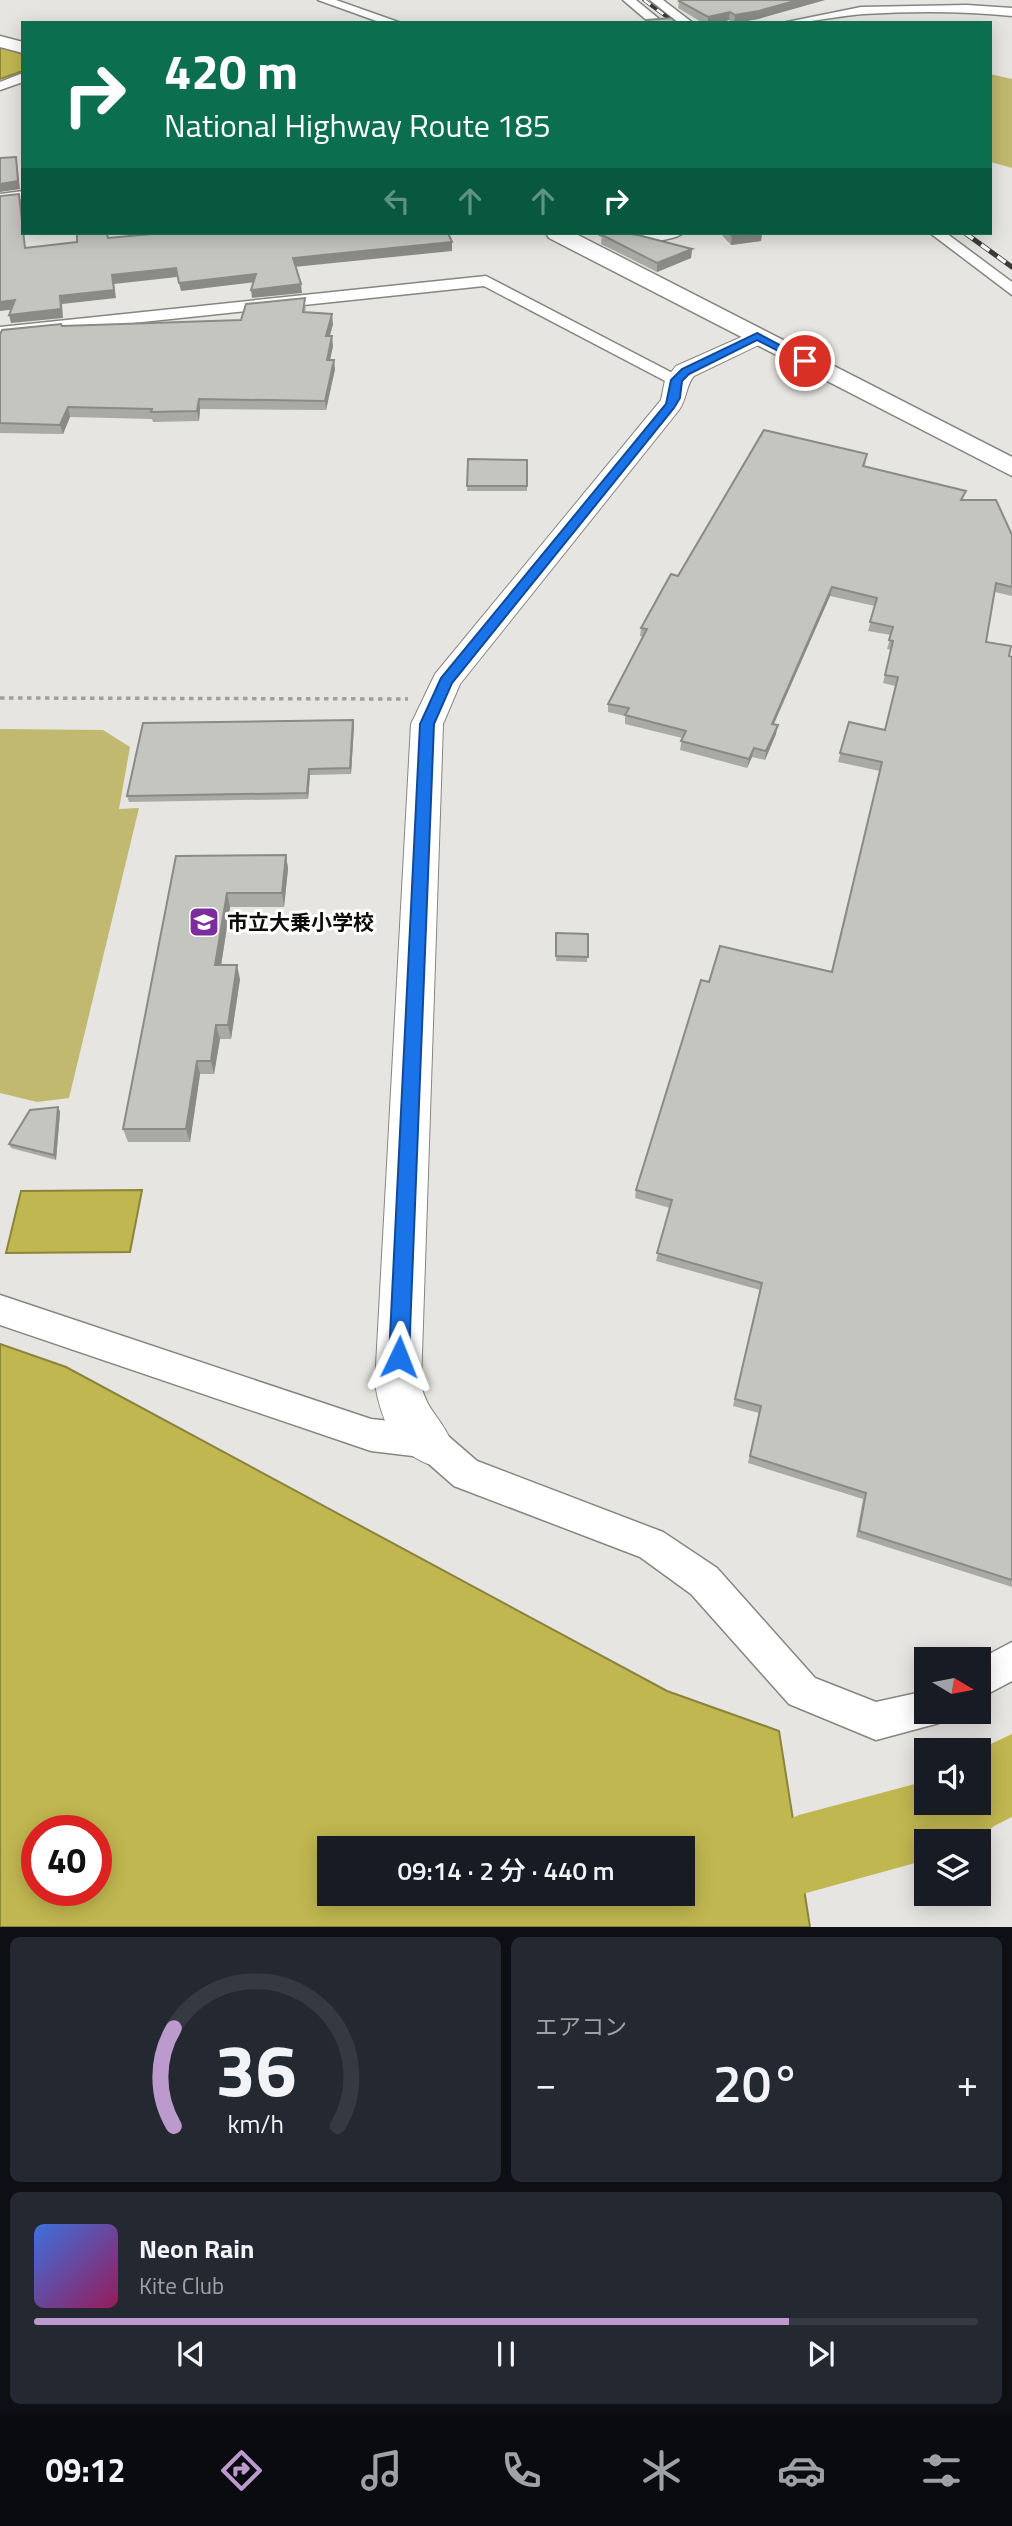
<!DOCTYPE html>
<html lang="ja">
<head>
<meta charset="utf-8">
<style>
  :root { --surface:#171b24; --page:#242831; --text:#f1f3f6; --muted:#9ea1a6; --line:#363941; --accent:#bc9ace }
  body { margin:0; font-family:"Titillium Web","Noto Sans JP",sans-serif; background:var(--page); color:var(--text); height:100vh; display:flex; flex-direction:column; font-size:26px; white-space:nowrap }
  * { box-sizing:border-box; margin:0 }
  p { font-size:23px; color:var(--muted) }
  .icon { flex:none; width:38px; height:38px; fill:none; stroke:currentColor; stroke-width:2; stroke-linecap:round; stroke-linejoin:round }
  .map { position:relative; height:1927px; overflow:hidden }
  .side { display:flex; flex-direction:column; gap:10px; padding:10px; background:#0d0f14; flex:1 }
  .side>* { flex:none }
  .top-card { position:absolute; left:21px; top:21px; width:971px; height:214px; border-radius:0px; box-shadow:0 4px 18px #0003; background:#0b6e4f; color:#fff; overflow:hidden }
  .needle { width:46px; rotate:100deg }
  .fabs { position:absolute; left:914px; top:1647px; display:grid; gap:14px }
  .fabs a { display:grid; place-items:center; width:77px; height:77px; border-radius:0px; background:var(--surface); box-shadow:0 4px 18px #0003; font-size:35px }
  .speed { position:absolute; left:21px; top:1815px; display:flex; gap:14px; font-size:35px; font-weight:700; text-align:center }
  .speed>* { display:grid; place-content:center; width:91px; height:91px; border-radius:50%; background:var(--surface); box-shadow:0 4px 18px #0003; line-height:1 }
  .speed .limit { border:10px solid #d22; background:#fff; color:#111 }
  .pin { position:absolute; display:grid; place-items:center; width:60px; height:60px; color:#fff; margin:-30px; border:4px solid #fff; border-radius:50%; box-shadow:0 2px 7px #0007 }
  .me { position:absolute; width:77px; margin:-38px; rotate:2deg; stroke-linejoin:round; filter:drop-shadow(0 0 5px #0008) }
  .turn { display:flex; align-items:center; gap:24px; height:147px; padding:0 28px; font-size:32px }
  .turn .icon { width:91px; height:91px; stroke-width:2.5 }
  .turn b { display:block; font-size:49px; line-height:60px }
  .lanes { display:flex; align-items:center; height:66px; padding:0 28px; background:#0003; justify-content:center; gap:35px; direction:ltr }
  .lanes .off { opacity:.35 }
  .big { font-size:52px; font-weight:600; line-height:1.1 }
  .side .widget { flex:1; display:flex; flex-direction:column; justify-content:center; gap:10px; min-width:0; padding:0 24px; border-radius:10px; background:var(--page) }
  .side .dial { align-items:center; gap:0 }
  .dial svg { height:182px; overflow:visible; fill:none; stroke:var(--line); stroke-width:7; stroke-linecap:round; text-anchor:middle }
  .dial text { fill:var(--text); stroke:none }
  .song { display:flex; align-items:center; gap:21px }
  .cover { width:84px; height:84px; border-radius:10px; background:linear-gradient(135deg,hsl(220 70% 55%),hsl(330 70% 35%)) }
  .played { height:7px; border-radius:4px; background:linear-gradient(90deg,var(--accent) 80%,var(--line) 80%) }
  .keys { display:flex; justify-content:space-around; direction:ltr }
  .heat { display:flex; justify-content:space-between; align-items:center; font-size:38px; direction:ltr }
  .side .tiles { flex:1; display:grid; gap:10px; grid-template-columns:1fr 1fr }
  .widget:last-child { grid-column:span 2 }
  .trip { position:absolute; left:317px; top:1836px; width:378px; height:70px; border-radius:0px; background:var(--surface); box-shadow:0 4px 18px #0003; font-weight:600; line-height:70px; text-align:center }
  .menu { display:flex; height:112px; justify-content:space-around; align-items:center; background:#090b0e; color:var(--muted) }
  .menu .icon { width:49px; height:49px }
  .menu .on { color:var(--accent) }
  .menu b { font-size:32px; color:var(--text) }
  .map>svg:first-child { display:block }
</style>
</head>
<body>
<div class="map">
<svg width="1012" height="1928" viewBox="0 0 1012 1928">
  <rect width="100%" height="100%" fill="#e6e5e1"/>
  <g fill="#c0b96f">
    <polygon points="990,74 1012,79 1012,168 991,162"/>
    <polygon points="0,729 103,730 130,747 119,809 139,808 69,1098 37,1102 0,1093"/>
  </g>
  <g fill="#c1b750" stroke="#8b843b" stroke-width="2" fill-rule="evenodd">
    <polygon points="0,47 23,54 23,71 0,79"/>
    <polygon points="142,1190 130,1252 6,1253 21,1191"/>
    <path d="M 0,1344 L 66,1367 L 667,1691 L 779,1731 L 810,1927 L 0,1927 ZM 37,1830 L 96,1830 L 96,1890 L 37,1890 ZM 329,1848 L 682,1848 L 682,1894 L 329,1894 Z"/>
  </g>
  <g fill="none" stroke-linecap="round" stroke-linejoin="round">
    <polygon fill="#c1b750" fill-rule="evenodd" points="1012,1734 1012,1817 994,1826 976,1841 926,1841 926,1860 799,1895 771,1883 759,1855 771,1827 799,1815 926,1781 926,1802 978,1802 978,1750"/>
    <g stroke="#868681" stroke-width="3">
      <g id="street">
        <polygon points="318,0 336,0 401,23 382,23"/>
        <polygon points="623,0 636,0 664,23 650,23"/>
        <polygon points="650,0 663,0 693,23 679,23"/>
        <path d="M 967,5 L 1012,8 L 1012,16 C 963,11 913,11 864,14 C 836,16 810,23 782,23 L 861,7 Z"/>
        <polygon points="23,73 23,82 0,90 0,82"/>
        <polygon points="23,191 23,199 0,202 0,194"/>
        <path d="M 598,233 L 683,233 C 670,244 612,245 598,233 Z"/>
        <polygon points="930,233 946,233 1012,282 1012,295"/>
        <polygon points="486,276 686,380 677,385 671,384 484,286 0,337 0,327"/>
        <polygon points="0,1295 371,1419 428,1425 440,1429 477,1461 663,1532 717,1568 815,1678 876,1702 926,1691 926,1712 944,1712 939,1723 876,1740 789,1704 691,1594 640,1557 454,1486 421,1457 371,1451 0,1325"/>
        <polygon points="1012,1642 1012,1681 978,1699 978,1660"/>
      </g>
    </g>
    <g stroke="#868681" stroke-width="2">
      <path id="secondary" d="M 757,330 L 765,332 L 769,337 L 765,342 L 694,376 C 686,385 687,399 679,410 L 460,684 L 443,724 L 421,1384 C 426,1410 441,1417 451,1441 L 445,1457 L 428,1464 C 393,1450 381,1419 375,1384 L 411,724 L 435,674 L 661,400 L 665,380 L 676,366 Z"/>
    </g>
    <g stroke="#868681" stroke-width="3">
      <g id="highway">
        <polygon points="0,36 23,42 23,53 0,47"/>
        <polygon points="546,233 574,233 1012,457 1012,476 549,238"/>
      </g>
    </g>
    <polyline stroke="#a1a09d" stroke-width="3.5" stroke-dasharray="4.5 4.5" stroke-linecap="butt" points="0,698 408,699"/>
    <use href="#street" fill="#fff" fill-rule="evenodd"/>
    <use href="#secondary" fill="#fff" fill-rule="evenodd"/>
    <use href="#highway" fill="#fff" fill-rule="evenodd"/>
    <g stroke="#3b3a38" stroke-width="3.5">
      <polyline id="rail-far1" points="644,0 675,23"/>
    </g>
    <g stroke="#3b3a38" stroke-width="5">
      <polyline id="rail" points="965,233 1012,267"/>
    </g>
    <use href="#rail-far1" stroke="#fff" stroke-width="2.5" stroke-dasharray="8" stroke-linecap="butt"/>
    <use href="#rail" stroke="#fff" stroke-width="3.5" stroke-dasharray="10" stroke-linecap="butt"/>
  </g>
  <g fill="#a9a9a5">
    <polygon points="681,0 825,0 758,19 737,23 733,23 729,20 718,23 703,23 678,8 679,1"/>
    <polygon points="720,233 762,233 761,241 731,245"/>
    <polygon points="602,235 692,249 691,258 657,272 601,244"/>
    <polygon points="306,307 305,312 333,324 330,336 333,346 330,360 335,369 326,410 200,409 199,421 153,422 152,419 70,417 63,434 0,433 0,335 62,326 241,320"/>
    <polygon points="468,459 527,460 527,491 467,491"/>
    <polygon points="866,462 864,467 963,500 1012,535 1012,596 995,592 986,642 1009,656 1012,657 1012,1587 856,1537 863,1499 748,1463 759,1413 733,1406 760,1290 656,1261 670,1208 635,1198 636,1190 709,982 831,972 880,771 838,762 849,722 885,730 895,686 883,683 891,650 887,649 891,635 868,631 875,606 830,596 774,724 776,734 765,760 752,757 747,768 680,750 682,738 625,724 625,716 608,712 608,704 643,637 640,636 641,628 678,576"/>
    <polygon points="354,726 351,774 310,775 308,799 129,802 127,796"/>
    <polygon points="286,855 288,869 284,907 230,907 221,965 240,979 231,1039 220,1039 214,1074 200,1074 190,1142 128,1142 123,1129 176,856"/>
    <polygon points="556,933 588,934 587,962 556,961"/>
    <polygon points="58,1107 60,1112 56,1160 11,1148 9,1144"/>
  </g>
  <g fill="#8a8a86">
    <polygon points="798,0 825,0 758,19 734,23 735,15"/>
    <polygon points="730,12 729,20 718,23 708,23 708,17"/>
    <polygon points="16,157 20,189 0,192 0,184"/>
    <polygon points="762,233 761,241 731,245 732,236"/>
    <polygon points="452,242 452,251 294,267 293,258"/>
    <polygon points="692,249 691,258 657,272 657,263"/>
    <polygon points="176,268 177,277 114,284 116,298 62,304 63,318 11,323 9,315 112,275"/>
    <polygon points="256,274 257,282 181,291 179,283"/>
    <polygon points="301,284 302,293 252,298 251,290"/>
    <polygon points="15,300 17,309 0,311 0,302"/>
    <polygon points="332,314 333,324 327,345 326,336"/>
    <polygon points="332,336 333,346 328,369 327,360"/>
    <polygon points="334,360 335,369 326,410 325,401"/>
    <polygon points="199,399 200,409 199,421 197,411"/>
    <polygon points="68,407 70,417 63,434 60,425"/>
    <polygon points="832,587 830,596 770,732 772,724"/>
    <polygon points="353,720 354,726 351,774 350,768"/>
    <polygon points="778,725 776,734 765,760 766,751"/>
    <polygon points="754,748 752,757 747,768 749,759"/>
    <polygon points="309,769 310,775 308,799 307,793"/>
    <polygon points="286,855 288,869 284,907 282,893"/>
    <polygon points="227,893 230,907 219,979 215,965"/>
    <polygon points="237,965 240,979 231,1039 228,1025"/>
    <polygon points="216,1025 220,1039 214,1074 211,1061"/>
    <polygon points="197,1061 200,1074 190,1142 186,1129"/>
    <polygon points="58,1107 60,1112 56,1160 54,1155"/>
  </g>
  <g fill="#c5c5c0" stroke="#8a8a86" stroke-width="2">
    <polygon points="681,0 798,0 759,11 735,15 730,12 708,17 679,1"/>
    <polygon points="671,18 677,23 646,23 648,22 646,20"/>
    <polygon points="16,157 18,181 0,184 0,158"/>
    <polygon points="19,194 25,248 77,242 77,233 107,233 108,238 163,233 448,233 452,242 293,258 301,284 251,290 256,274 179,283 176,268 112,275 114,290 60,296 61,309 9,315 15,300 0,302 0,196"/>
    <polygon points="603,233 623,233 638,235 692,249 657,263 602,235"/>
    <polygon points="729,233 760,233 732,236"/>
    <polygon points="305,298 303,312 332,314 326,336 332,336 327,360 334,360 325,401 199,399 197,411 151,412 152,409 68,407 60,425 0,423 0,335 2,330 61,324 62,326 241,320 246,304"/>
    <polygon points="764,430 867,454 863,466 966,491 961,500 996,500 1012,535 1012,587 996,583 986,642 1011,646 1009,656 1012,657 1012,1580 859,1531 866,1493 750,1456 761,1406 735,1399 762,1283 657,1253 672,1200 636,1190 701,980 709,982 720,946 832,972 882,762 840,753 849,722 885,730 898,677 885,675 893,641 889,640 893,627 870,622 877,598 832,587 772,724 778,725 766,751 754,748 749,759 681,741 686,731 625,715 629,708 608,704 647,629 641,628 671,574 678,576"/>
    <polygon points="468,459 527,460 527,486 467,486"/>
    <polygon points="353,720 350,768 309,769 307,793 127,796 143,723"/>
    <polygon points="286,855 282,893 227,893 215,965 237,965 228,1025 216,1025 211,1061 197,1061 186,1129 123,1129 176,856"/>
    <polygon points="556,933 588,934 588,957 556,956"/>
    <polygon points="58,1107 54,1155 9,1144 30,1110"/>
  </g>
  <polygon fill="#1a73e8" stroke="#114b97" stroke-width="2" points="757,333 810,361 802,363 757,340 689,374 682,381 680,398 674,408 452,683 434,724 409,1357 406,1364 399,1367 392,1364 389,1357 420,724 441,678 666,404 671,380 682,369"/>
  <defs>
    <g id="school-square" transform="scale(1.575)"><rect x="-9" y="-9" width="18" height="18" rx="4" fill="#7c2d9d" stroke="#fff"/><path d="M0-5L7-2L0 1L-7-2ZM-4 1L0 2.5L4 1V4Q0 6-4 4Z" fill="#fff"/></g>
  </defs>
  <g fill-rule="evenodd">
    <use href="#school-square" x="204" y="922"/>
  </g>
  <g text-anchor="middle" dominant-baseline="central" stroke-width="6" stroke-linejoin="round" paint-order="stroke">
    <g font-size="21" font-weight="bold" fill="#0d0c0b" stroke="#fff" text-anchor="start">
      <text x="227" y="922">市立大乗小学校</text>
    </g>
  </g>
</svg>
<div class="fabs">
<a><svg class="needle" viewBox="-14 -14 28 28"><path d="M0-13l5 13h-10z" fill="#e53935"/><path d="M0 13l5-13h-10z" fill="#9ea1a6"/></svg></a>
<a><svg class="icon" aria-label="sound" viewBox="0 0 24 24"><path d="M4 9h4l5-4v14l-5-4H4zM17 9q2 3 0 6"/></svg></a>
<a><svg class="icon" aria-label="layers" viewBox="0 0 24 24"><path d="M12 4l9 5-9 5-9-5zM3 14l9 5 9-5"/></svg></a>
</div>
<div class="speed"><div class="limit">40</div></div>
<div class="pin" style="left:805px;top:361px;background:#d93025"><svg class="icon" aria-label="arrive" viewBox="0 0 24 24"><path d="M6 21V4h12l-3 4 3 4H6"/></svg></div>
<svg class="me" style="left:399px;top:1357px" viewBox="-20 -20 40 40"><path d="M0-17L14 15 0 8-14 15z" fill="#1a73e8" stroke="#fff" stroke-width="4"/></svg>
<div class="trip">09:14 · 2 分 · 440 m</div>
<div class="top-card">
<div class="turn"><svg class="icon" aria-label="right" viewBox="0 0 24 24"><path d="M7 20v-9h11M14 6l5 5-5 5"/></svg><div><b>420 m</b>National Highway Route 185</div></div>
<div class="lanes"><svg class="icon off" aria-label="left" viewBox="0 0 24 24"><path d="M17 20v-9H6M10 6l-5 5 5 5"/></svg><svg class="icon off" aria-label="ahead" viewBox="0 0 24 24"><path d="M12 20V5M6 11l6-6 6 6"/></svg><svg class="icon off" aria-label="ahead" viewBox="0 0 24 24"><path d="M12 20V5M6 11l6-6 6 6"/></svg><svg class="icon" aria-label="right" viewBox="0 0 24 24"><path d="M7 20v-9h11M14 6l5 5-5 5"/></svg></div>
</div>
</div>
<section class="side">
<div class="tiles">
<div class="widget dial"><svg viewBox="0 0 100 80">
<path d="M14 69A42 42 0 1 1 86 69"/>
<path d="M14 69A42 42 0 0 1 14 26" stroke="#bc9ace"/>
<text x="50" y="56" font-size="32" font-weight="700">36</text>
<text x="50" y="72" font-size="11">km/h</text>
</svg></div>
<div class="widget"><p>エアコン</p>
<div class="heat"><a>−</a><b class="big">20°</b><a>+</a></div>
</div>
<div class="widget">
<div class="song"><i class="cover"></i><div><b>Neon Rain</b><p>Kite Club</p></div></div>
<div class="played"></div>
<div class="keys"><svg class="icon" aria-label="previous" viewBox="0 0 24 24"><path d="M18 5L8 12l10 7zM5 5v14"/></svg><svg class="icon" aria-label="pause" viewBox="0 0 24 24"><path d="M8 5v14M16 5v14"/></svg><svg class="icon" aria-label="next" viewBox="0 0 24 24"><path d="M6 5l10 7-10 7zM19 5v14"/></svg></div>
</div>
</div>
</section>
<nav class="menu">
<b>09:12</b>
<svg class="icon on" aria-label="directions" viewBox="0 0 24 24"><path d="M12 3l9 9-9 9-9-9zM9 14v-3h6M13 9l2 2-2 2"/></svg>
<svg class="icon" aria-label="music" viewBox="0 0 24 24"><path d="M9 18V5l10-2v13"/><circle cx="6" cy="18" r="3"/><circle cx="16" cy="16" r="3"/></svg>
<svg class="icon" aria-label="phone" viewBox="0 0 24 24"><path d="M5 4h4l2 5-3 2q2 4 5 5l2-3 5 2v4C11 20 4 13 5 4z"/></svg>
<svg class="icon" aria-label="climate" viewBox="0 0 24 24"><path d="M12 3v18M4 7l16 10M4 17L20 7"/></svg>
<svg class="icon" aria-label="car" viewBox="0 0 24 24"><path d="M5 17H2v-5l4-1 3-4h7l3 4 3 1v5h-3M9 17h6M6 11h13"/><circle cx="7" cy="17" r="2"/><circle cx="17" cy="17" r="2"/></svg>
<svg class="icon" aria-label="filters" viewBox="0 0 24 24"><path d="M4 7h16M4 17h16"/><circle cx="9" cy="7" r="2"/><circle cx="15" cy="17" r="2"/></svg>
</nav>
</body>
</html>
